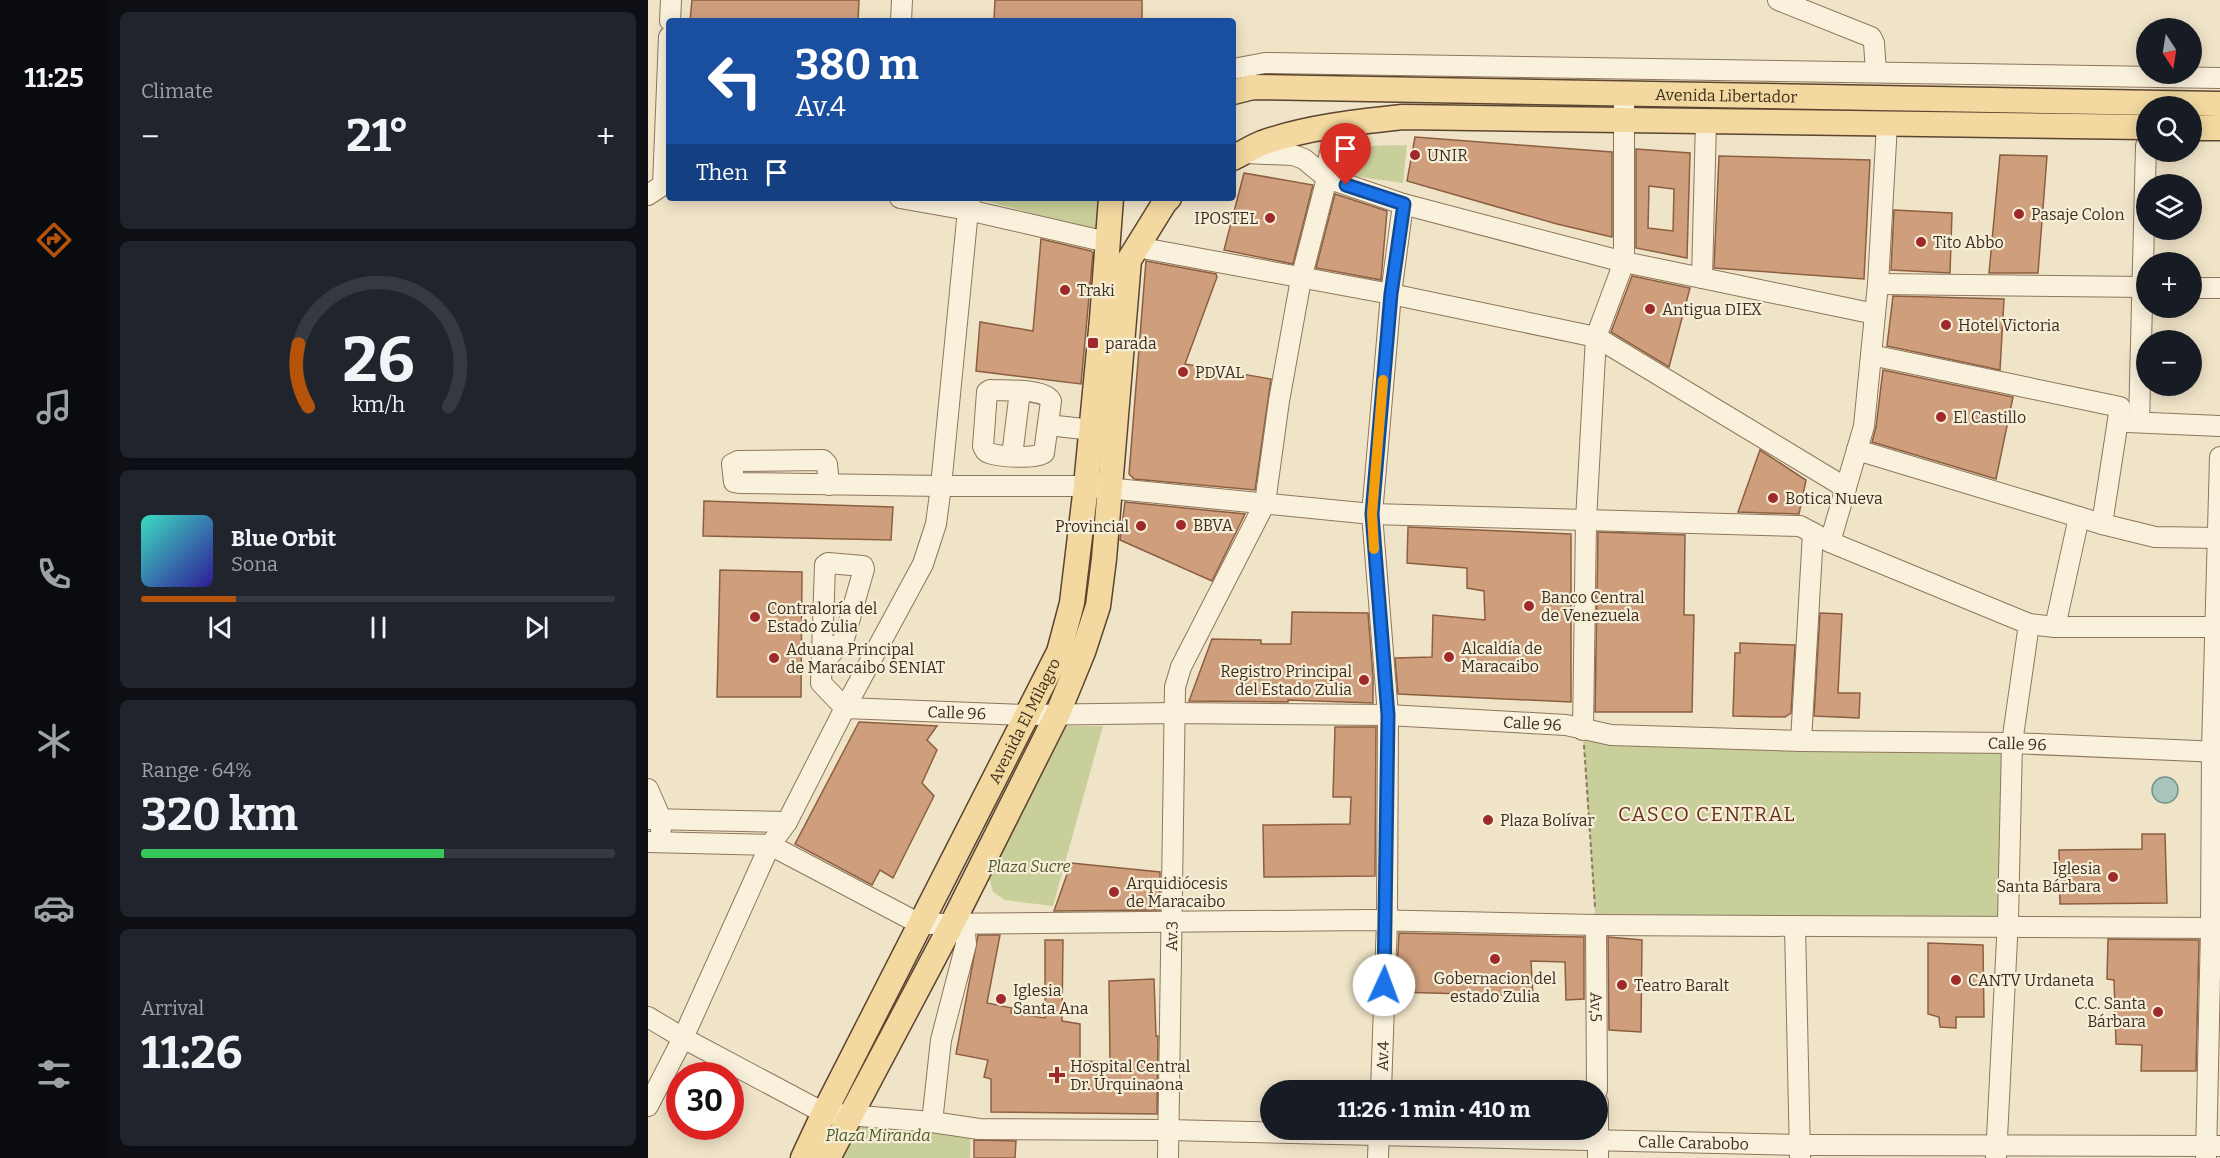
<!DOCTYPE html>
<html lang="en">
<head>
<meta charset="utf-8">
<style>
  :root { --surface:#171b24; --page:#20242c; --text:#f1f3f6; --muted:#9ea1a6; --line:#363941; --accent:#b45309 }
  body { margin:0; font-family:Bitter,serif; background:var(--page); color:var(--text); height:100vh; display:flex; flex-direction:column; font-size:22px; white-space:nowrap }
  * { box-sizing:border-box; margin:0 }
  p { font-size:20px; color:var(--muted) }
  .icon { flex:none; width:33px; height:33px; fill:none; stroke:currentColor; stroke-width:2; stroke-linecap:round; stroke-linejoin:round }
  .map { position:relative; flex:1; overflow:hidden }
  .drawer { display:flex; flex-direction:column; gap:12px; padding:12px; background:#0d0f14; width:540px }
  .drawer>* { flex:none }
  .guide { position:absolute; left:18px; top:18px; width:570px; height:183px; border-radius:6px; box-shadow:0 3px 15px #0003; background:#1a4fa0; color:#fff; overflow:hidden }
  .needle { width:39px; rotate:168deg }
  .controls { position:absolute; left:1488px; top:18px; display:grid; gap:12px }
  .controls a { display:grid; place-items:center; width:66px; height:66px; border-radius:50%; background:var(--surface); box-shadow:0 3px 15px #0003; font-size:30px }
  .speed { position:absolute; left:18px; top:1062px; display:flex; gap:12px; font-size:30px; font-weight:700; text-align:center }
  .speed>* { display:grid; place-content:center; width:78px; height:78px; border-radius:50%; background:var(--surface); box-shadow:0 3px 15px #0003; line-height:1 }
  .speed .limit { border:9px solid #d22; background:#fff; color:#111 }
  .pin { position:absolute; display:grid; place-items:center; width:51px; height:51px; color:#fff; margin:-62px -26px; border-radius:50% 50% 50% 0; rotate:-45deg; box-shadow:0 0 6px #0007 }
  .pin .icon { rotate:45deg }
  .me { position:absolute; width:66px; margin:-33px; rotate:2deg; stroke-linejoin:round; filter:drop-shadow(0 0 4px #0008) }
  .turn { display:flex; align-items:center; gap:21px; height:126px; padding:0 30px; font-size:27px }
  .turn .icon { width:78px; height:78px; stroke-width:2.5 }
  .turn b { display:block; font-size:42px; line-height:51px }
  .then { display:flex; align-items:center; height:57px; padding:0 30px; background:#0003; gap:12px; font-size:22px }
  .big { font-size:45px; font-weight:700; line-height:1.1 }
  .drawer .card { flex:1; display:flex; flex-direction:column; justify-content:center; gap:9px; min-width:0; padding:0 21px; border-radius:9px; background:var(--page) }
  .drawer .dial { align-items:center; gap:0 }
  .dial svg { height:156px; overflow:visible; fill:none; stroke:var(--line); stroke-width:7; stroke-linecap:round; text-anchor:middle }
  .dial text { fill:var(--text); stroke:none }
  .song { display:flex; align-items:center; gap:18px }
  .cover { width:72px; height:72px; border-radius:9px; background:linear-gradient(135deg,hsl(170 70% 55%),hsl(250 70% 35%)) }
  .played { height:6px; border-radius:3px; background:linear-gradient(90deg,var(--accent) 20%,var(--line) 20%) }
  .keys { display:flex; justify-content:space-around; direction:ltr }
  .heat { display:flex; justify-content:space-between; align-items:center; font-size:33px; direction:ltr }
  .charge { height:9px; border-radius:4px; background:linear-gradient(90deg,#34c759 64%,var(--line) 0) }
  .trip { position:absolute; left:612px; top:1080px; width:348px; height:60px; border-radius:30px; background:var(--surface); box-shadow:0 3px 15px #0003; font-weight:700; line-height:60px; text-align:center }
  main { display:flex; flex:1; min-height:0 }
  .menu { display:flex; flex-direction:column; width:108px; justify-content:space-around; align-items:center; background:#090b0e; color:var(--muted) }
  .menu .icon { width:42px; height:42px }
  .menu .selected { color:var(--accent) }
  .menu b { font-size:27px; color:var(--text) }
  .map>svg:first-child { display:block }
</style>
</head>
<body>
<main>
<nav class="menu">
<b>11:25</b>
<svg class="icon selected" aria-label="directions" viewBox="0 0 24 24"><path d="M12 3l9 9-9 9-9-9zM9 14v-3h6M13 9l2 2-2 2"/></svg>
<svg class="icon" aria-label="music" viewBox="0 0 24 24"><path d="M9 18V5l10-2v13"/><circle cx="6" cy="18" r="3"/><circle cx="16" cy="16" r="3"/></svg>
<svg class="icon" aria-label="phone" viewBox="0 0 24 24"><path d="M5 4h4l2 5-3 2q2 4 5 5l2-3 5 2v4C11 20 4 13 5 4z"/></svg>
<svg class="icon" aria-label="climate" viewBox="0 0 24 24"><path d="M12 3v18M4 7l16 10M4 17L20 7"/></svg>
<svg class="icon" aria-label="car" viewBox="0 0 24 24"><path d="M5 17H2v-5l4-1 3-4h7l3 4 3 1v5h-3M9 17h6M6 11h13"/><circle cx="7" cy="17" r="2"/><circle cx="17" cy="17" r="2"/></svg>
<svg class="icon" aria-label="filters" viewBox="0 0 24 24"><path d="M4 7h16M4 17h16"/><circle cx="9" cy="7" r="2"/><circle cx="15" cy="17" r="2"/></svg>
</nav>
<section class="drawer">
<div class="card"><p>Climate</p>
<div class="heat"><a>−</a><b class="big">21°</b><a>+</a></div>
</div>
<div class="card dial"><svg viewBox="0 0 100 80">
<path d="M14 69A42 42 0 1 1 86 69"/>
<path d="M14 69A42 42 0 0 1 9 37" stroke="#b45309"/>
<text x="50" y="56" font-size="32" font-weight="700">26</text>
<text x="50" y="72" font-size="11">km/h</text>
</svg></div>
<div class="card">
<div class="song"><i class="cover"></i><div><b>Blue Orbit</b><p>Sona</p></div></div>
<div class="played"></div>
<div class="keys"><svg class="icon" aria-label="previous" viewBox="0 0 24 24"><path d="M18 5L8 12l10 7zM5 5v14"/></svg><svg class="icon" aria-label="pause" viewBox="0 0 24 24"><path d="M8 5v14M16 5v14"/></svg><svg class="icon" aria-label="next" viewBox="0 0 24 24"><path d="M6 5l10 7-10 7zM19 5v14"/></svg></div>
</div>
<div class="card"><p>Range · 64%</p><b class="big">320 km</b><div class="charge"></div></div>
<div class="card"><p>Arrival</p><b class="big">11:26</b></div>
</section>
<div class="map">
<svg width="1572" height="1158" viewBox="0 0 1572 1158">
  <rect width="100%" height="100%" fill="#f0e4c8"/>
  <g fill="#c9cf9b">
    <path d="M 759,145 L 755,183 L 704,176 L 698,171 C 698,165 698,158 702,153 C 711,143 746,146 759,145 Z"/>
    <polygon points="338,198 455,198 449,231 338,201"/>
    <polygon points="418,726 455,726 405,906 357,900 345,892 340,874"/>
    <polygon points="935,736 1363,743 1360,919 947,914"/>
    <polygon points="214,1111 323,1126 322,1158 194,1158"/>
  </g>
  <circle fill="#a9c4bc" stroke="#6f938a" stroke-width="1.5" cx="1517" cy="790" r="13"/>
  <g fill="#cf9f7d" stroke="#8d5f41" stroke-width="1.5" fill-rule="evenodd">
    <polygon points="44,0 211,0 210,21 42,21"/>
    <polygon points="347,0 494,0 494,21 346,21"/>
    <polygon points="767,137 964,152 964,237 909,224 759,181"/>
    <path d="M 988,149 L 1042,153 L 1039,258 L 988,248 ZM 1001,186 L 1026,189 L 1025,231 L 1000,228 Z"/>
    <polygon points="1352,155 1399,156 1390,273 1341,273"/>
    <polygon points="1071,156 1222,160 1216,279 1066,268"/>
    <polygon points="596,173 665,185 645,264 576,250"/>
    <polygon points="687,194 739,211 733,280 668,268"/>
    <polygon points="1246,210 1304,213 1302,273 1243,270"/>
    <polygon points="393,239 443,251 445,253 433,384 328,371 332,322 385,331"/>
    <polygon points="498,261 568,274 569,277 537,364 623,379 607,490 486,479 481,474"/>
    <polygon points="984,276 1042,288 1021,367 963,332"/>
    <polygon points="1245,296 1356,299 1352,370 1239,346"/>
    <polygon points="1235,370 1365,397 1348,479 1224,442 1228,427"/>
    <polygon points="1112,450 1158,480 1151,514 1090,512"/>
    <polygon points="56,501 245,507 243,540 55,536"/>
    <polygon points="477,502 597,514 564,581 472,540"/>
    <polygon points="760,527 923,534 923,702 750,694 747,658 784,657 785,615 837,620 836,591 819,588 819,568 759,563"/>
    <polygon points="950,532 1037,535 1036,615 1046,615 1044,712 947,712"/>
    <polygon points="72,570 154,572 153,697 69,697"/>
    <polygon points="644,612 720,613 725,677 725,703 640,700 640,702 541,701 564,639 613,640 613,644 643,644"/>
    <polygon points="1172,613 1194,614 1190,693 1212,693 1211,718 1166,716"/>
    <polygon points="1092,643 1147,645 1143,713 1137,717 1085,716 1087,653 1092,653"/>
    <polygon points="211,722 289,726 279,740 289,750 274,783 286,796 245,878 232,870 224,885 147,844"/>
    <polygon points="687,727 728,727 727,876 616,877 615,825 702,824 703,797 685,797"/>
    <polygon points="1494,834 1517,834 1519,903 1412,904 1411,850 1494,849"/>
    <polygon points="423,863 512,872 512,910 406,911"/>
    <polygon points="751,933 936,937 936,999 918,1000 917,962 883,961 885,996 748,992"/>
    <polygon points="330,935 352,935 339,1003 364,1008 363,1013 397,1018 397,940 415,940 414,1021 432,1024 432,1061 462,1062 461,981 506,979 508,1036 510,1036 509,1114 343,1112 343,1079 336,1077 340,1060 308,1054"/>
    <polygon points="960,937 994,940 993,1032 961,1030"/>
    <polygon points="1460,939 1551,940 1548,1071 1493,1071 1494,1045 1468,1044 1466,980 1459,979"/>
    <polygon points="1280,943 1335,945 1336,1017 1308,1017 1308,1028 1292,1027 1291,1017 1280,1014"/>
    <polygon points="326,1140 368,1141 367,1158 326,1158"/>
  </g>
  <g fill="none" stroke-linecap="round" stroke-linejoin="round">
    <g stroke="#8d765c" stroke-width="22">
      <g id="minor">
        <polyline points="1130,0 1223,37 1226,43 1228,72"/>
        <polyline points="22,21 23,0"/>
        <polyline points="253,21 254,0"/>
        <polyline points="585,69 617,63 1572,78"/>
        <polyline points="1058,121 1054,278 1227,314"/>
        <polyline points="596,153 645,155 656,159 679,178 755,204 976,262 1054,278"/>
        <polyline points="0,195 15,185 21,37"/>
        <polyline points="322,198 320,210 459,242"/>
        <polyline points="489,247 743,294 948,337 1198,488"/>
        <polyline points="1230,284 1498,287"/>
        <polyline points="1544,288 1572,288"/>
        <polyline points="1223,355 1472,407 1454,524"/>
        <path d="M 342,390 C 356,391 397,388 403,401 L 396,453 C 388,459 352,457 341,453 C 337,452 337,450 335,446 L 339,392 Z"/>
        <polyline points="1479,422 1572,426"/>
        <polyline points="1491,422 1498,146"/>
        <polyline points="400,425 444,430"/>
        <polyline points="1209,450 1454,524 1507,537 1572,538"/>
        <polyline points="364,456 372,391"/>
        <polyline points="181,485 179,464 175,460 90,461 84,464 86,482 93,483 293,486 438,486 724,514 1152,526 1182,542 1381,624 1407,627 1572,627"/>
        <polyline points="1182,542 1216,426 1230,284 1239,124"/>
        <polyline points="1407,627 1431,517"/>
        <path id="s1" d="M 173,665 L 196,639 L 216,569 L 215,566 L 180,563 L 177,565 L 173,683 L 197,708 L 378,715 L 526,713 L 740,715 L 918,725 L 963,735 L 1153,741 L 1364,743 L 1572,752"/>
        <polyline points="935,730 938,520 948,337 976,262 976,105"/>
        <polyline points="1153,741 1165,533"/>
        <polyline points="0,789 13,819 13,830"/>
        <polyline points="0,819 139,822"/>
        <polyline points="0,842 122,845 272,924 721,920 948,925 1572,928"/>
        <path id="s2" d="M 948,925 L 949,1090"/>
        <polyline points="1147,926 1152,1157"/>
        <path id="s3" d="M 0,1017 L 35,1038 L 176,1113 L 284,1122 L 331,1129 L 519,1130 L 1152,1145 L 1572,1146"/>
        <path id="s4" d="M 733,1090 L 739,921 L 740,715 L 724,514 L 743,294 L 755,204"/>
        <polyline points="950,1103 950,1158"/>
        <polyline points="0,1106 35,1038 122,845 139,822 197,708 275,564 288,524 293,486 320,210 252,198"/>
        <polyline points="284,1122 293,1040 318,944 316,922"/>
        <path id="s5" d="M 520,1158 L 527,687 L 533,667 L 617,503 L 631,401 L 653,279 L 679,178 C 679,154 684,143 698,123"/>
        <polyline points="730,1158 731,1130"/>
        <polyline points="1348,1158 1360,919 1364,743 1381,624"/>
        <polyline points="1558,1158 1563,929 1564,750 1572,457"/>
      </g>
    </g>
    <g stroke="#5b4430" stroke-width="27">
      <g id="major">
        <path id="s6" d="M 585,92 L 605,87 L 1572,104"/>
        <polyline points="1544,128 1572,128"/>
        <path d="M 585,158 C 595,153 604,147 614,143 C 659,127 708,122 755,117 L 1498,127"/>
        <path id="s7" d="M 155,1158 L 176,1113 L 411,652 L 424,603 L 438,486 L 454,319 L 463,198"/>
        <polyline points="180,1158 305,922 410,713 435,652 450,606 456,559 481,260 517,202 521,198"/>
      </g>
    </g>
    <polyline stroke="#8d765c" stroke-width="2" stroke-dasharray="4.5 3" stroke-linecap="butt" points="936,745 947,907"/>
    <use href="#minor" stroke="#faf1dc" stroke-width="20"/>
    <use href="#major" stroke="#f3d9a0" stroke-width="24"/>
  </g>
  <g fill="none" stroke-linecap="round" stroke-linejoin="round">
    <g stroke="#114b97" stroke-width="15">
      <polyline id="route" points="698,185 756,204 743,294 724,514 740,715 736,985"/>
    </g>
    <use href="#route" stroke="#1a73e8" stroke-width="10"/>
    <polyline stroke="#f59e0b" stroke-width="10" points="726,549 724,514 735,380"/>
  </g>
  <g fill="#9e2a2b" stroke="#f7eed8" stroke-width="2">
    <circle cx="767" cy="155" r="6"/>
    <circle cx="1371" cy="214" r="6"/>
    <circle cx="622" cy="218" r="6"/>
    <circle cx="1273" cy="242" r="6"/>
    <circle cx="417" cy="290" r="6"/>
    <circle cx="1002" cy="309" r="6"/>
    <circle cx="1298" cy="325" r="6"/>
    <rect x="439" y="337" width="12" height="12" rx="3"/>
    <circle cx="535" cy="372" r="6"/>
    <circle cx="1293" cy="417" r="6"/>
    <circle cx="1125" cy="498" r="6"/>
    <circle cx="533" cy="525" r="6"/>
    <circle cx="493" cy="526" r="6"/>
    <circle cx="881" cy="606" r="6"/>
    <circle cx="107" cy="617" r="6"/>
    <circle cx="801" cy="657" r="6"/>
    <circle cx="126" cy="658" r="6"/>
    <circle cx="716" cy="680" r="6"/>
    <circle cx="840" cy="820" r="6"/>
    <circle cx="1465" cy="877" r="6"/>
    <circle cx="466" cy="892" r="6"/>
    <circle cx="847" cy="959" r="6"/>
    <circle cx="1308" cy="980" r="6"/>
    <circle cx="974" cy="985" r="6"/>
    <circle cx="353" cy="999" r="6"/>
    <circle cx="1510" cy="1012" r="6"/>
    <path d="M406 1066h6v6h6v6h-6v6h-6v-6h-6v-6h6z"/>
  </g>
  <g text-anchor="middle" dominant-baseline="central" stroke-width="4.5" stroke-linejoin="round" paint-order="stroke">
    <g font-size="16" fill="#3d2e20" stroke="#f7eed8">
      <text stroke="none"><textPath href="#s6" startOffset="494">Avenida Libertador</textPath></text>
      <text stroke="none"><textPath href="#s1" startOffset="414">Calle 96</textPath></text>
      <text stroke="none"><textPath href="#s7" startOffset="490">Avenida El Milagro</textPath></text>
      <text stroke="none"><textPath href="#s1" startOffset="990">Calle 96</textPath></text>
      <text stroke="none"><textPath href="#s1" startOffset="1476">Calle 96</textPath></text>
      <text stroke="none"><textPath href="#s5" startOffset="222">Av.3</textPath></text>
      <text stroke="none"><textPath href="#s2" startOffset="82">Av,5</textPath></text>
      <text stroke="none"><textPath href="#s4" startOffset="34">Av.4</textPath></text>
      <text stroke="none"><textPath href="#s3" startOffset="1071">Calle Carabobo</textPath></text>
    </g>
    <g font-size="16" fill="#3d2e20" stroke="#f7eed8" text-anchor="start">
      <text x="779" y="155">UNIR</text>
      <text x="1383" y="214">Pasaje Colon</text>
      <text x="610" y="218" text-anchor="end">IPOSTEL</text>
      <text x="1285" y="242">Tito Abbo</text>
      <text x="429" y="290">Traki</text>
      <text x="1014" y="309">Antigua DIEX</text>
      <text x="1310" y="325">Hotel Victoria</text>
      <text x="457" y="343">parada</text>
      <text x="547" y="372">PDVAL</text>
      <text x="1305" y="417">El Castillo</text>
      <text x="1137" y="498">Botica Nueva</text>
      <text x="545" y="525">BBVA</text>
      <text x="481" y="526" text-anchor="end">Provincial</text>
      <text x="893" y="597">Banco Central<tspan x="893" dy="18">de Venezuela</tspan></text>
      <text x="119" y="608">Contraloría del<tspan x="119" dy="18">Estado Zulia</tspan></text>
      <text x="813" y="648">Alcaldía de<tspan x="813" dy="18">Maracaibo</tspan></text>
      <text x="138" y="649">Aduana Principal<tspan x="138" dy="18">de Maracaibo SENIAT</tspan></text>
      <text x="704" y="671" text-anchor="end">Registro Principal<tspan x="704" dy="18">del Estado Zulia</tspan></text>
      <text x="852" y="820">Plaza Bolívar</text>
      <text x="1453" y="868" text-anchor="end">Iglesia<tspan x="1453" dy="18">Santa Bárbara</tspan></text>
      <text x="478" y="883">Arquidiócesis<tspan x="478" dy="18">de Maracaibo</tspan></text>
      <text x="847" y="978" text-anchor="middle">Gobernacion del<tspan x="847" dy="18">estado Zulia</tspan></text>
      <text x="1320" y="980">CANTV Urdaneta</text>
      <text x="986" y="985">Teatro Baralt</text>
      <text x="365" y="990">Iglesia<tspan x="365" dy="18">Santa Ana</tspan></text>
      <text x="1498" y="1003" text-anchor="end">C.C. Santa<tspan x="1498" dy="18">Bárbara</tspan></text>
      <text x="422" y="1066">Hospital Central<tspan x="422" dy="18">Dr. Urquinaona</tspan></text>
    </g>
    <g font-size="16" font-style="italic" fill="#4d5a26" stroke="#f7eed8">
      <text x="381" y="866">Plaza Sucre</text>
      <text x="230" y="1135">Plaza Miranda</text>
    </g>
    <g font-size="20" letter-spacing="1.5" fill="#6b2e1e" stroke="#f7eed8">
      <text x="1059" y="814">CASCO CENTRAL</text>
    </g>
  </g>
</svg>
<div class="controls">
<a><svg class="needle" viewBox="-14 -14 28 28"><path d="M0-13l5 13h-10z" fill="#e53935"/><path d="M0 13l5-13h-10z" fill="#9ea1a6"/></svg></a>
<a><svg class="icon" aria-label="search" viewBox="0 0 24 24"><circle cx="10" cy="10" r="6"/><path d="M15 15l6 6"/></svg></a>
<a><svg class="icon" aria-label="layers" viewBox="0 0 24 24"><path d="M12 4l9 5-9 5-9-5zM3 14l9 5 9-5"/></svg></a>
<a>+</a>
<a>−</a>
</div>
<div class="speed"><div class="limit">30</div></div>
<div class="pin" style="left:698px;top:185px;background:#d93025"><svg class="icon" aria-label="arrive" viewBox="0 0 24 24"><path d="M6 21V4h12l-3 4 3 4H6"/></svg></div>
<svg class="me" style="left:736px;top:985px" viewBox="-20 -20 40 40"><circle r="19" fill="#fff"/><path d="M0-13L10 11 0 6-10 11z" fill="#1a73e8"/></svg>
<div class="trip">11:26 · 1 min · 410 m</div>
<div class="guide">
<div class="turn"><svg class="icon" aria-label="left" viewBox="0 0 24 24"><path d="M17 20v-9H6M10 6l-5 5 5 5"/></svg><div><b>380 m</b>Av.4</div></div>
<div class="then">Then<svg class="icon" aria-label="arrive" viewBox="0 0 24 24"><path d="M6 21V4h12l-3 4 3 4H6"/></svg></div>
</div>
</div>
</main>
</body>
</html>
